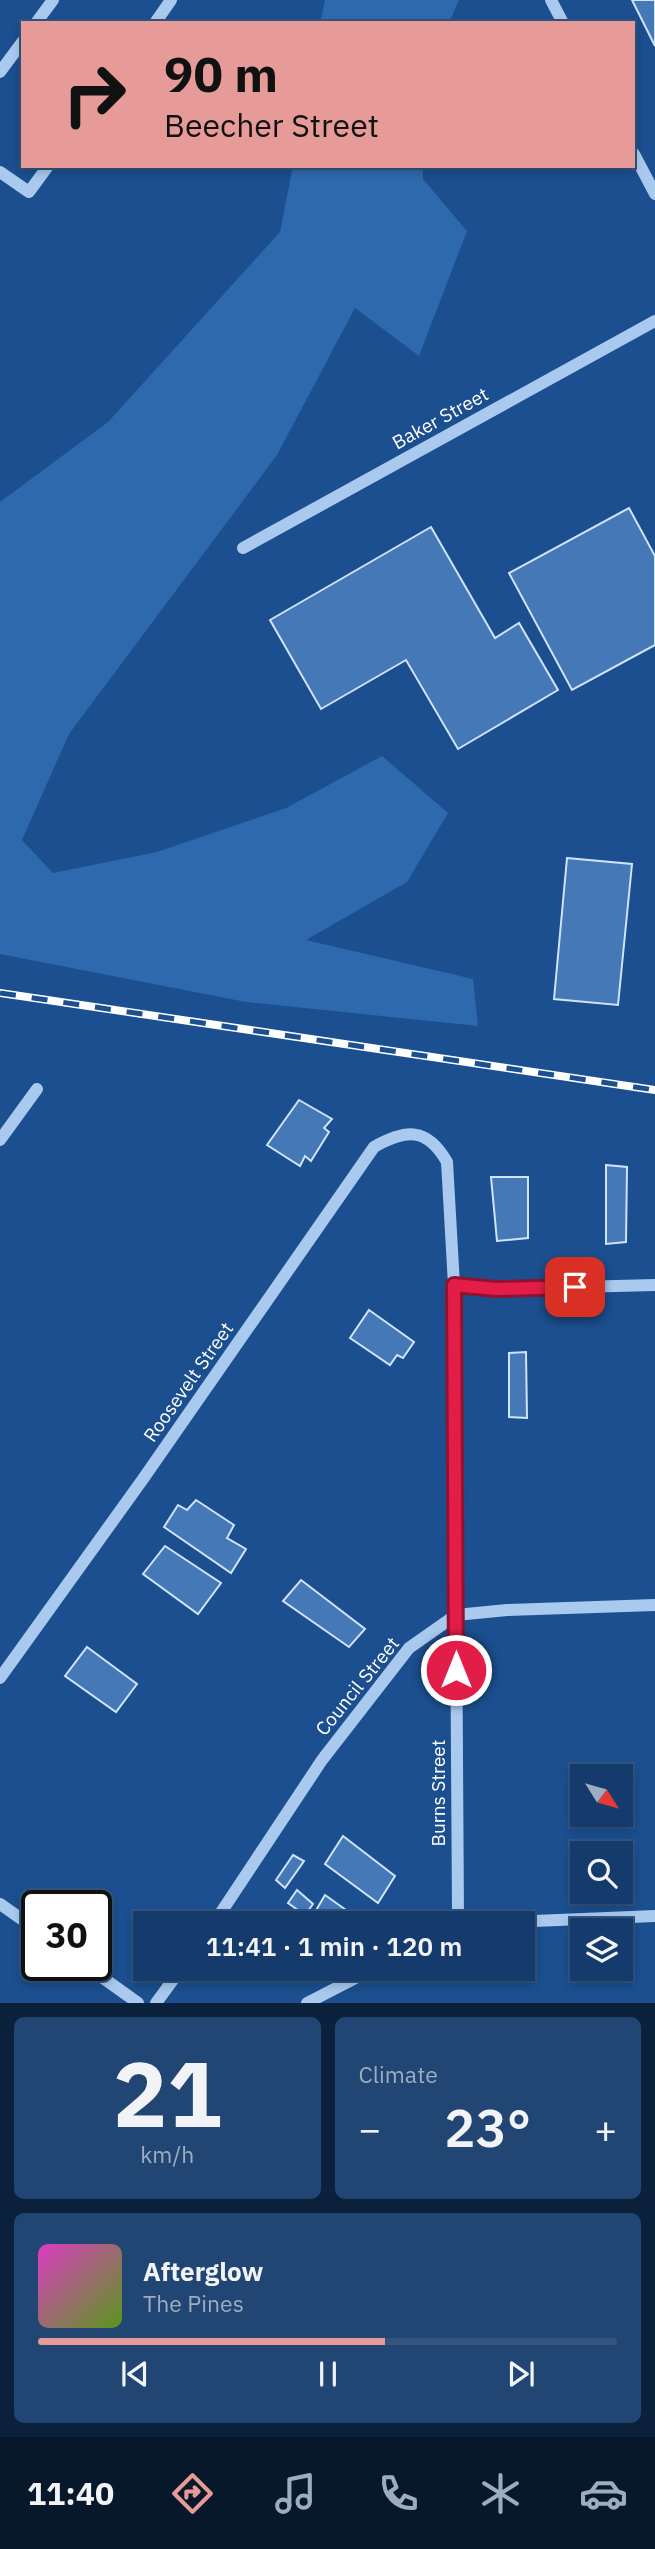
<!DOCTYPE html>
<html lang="en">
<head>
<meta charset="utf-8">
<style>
  :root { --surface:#143b6b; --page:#214673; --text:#f1f3f6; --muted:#9dadc1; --line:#33557e; --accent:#e69b98 }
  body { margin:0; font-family:"IBM Plex Sans",sans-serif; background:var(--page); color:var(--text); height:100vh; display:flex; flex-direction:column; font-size:26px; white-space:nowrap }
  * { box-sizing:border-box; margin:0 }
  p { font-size:23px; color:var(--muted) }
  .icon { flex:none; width:38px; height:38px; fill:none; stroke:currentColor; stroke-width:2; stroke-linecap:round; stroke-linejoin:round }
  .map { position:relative; height:2003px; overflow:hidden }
  .side { display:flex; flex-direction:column; gap:14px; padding:14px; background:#0b203b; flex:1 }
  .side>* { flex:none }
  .top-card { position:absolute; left:21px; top:21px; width:614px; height:147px; border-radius:0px; box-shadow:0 4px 10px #0003,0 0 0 2px var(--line); background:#e69b98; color:#111; overflow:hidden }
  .needle { width:46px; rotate:127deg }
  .controls { position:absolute; left:570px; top:1764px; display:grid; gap:14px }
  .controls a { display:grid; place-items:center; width:63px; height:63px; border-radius:0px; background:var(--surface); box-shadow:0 4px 10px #0003,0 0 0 2px var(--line); font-size:35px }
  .speed { position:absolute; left:21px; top:1890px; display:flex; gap:14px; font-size:35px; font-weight:700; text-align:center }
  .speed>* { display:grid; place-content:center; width:91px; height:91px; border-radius:50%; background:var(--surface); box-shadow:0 4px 10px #0003,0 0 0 2px var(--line); line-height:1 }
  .speed .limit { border:4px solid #111; border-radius:10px; background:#fff; color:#111 }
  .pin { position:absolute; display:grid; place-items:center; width:60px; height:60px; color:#fff; margin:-30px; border-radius:14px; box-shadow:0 4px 10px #0006 }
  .me { position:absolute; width:77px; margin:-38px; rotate:0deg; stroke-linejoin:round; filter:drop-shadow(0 0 5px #0008) }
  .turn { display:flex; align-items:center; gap:24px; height:147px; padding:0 28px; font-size:32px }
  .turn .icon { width:91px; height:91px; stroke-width:2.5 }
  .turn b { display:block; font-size:49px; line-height:60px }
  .big { font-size:52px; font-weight:600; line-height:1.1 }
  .side .card { flex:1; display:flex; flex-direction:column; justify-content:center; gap:10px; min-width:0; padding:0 24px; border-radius:10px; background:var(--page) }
  .side .dial { align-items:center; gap:0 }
  .dial b { font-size:91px; line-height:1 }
  .song { display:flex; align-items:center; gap:21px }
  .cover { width:84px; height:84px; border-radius:10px; background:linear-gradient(135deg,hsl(310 70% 55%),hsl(90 70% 35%)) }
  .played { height:7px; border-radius:4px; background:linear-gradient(90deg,var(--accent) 60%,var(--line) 60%) }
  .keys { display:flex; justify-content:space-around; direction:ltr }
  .heat { display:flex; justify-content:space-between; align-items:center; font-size:38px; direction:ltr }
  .side .tiles { flex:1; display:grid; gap:14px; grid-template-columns:1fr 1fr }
  .card:last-child { grid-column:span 2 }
  .trip { position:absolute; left:133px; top:1911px; width:402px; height:70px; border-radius:0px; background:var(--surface); box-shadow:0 4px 10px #0003,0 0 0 2px var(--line); font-weight:600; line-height:70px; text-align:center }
  .tabs { display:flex; height:112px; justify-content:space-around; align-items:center; background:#08182b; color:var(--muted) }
  .tabs .icon { width:49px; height:49px }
  .tabs .on { color:var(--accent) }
  .tabs b { font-size:32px; color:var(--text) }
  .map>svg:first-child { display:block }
</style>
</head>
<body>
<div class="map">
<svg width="655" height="2003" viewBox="0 0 655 2003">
  <rect width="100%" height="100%" fill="#1b4f8f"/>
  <g fill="#2e69ad">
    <polygon points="325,0 459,0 449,23 320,23"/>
    <polygon points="293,166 423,166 423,179 467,231 419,356 355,308 277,455 69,734 22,840 53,873 157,852 286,808 382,756 448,813 407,882 306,940 473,979 478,1026 246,1002 0,954 0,502 108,422 280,232"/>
  </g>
  <g fill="#4478b7" stroke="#cfe3fa" stroke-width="2">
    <polygon points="632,0 655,0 655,46"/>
    <polygon points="629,508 655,556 655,645 572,690 509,573"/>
    <polygon points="431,527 495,638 519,623 558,690 458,749 406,660 321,709 270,620"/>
    <polygon points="567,858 632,864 618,1005 554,999"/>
    <polygon points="299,1100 332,1119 324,1128 329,1132 311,1161 305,1156 300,1166 267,1145"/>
    <polygon points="606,1165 627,1167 626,1242 606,1244"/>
    <polygon points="491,1177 528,1177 528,1238 497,1241"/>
    <polygon points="369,1310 414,1342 403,1358 397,1355 390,1365 350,1338"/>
    <polygon points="526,1352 527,1418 509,1417 509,1353"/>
    <polygon points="196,1500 234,1525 227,1538 246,1549 231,1573 164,1527 178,1505 187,1510"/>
    <polygon points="165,1546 221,1583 198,1614 143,1574"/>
    <polygon points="301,1580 365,1629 349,1647 283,1601"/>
    <polygon points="87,1647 137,1684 116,1712 65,1676"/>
    <polygon points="343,1836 395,1876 378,1903 325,1864"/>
    <polygon points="293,1855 304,1861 285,1888 276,1880"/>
    <polygon points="297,1890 313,1904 305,1915 288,1903"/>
    <polygon points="325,1895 346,1910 337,1923 318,1923 311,1919"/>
  </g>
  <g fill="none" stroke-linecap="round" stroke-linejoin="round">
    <g stroke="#a9c9ee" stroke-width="12">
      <polyline points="551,0 563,23"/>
      <polyline points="36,23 53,0"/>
      <polyline points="155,23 171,0"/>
      <polyline points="0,72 23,41"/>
      <polyline points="634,154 655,194"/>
      <polyline points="0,172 29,192 48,166"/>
      <polyline points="243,548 655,321"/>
      <polyline points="0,1140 37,1089"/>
      <polyline points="454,1285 496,1289 655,1285"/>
      <path d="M 0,1678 L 143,1479 L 374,1147 C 406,1129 427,1127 447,1162 L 454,1285 L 458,1916"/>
      <polyline points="0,1904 37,1930"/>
      <polyline points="214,1923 322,1760 409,1648 456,1615 507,1610 655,1605"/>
      <polyline points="446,1923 458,1916 510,1922 655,1916"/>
      <polyline points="85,1965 138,2003"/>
      <polyline points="156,2003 181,1969"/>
      <polyline points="307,2003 373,1969"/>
    </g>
    <g stroke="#fff" stroke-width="8">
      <polyline id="rail" points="0,993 655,1090"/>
    </g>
    <use href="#rail" stroke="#1b4f8f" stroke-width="5" stroke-dasharray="16" stroke-linecap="butt"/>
  </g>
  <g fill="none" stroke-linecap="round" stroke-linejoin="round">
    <g stroke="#92132f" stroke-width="18">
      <polyline id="route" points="456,1670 454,1285 496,1289 575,1287"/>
    </g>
    <use href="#route" stroke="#e11d48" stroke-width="12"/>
  </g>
  <g text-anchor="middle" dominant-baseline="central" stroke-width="5" stroke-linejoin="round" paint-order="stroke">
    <g font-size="19" fill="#fff" stroke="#1b4f8f">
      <text transform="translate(440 418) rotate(-29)">Baker Street</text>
      <text transform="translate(188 1382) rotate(-55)">Roosevelt Street</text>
      <text transform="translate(357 1686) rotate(-51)">Council Street</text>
      <text transform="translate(438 1793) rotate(-90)">Burns Street</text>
    </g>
  </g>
</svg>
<div class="controls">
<a><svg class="needle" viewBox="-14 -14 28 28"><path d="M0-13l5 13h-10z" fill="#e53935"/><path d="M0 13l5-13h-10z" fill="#9dadc1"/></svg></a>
<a><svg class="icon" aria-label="search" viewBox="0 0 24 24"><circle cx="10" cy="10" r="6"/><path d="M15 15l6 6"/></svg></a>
<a><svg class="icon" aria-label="layers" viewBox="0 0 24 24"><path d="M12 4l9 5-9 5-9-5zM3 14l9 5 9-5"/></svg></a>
</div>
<div class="speed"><div class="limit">30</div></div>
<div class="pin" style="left:575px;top:1287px;background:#d93025"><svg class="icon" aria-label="arrive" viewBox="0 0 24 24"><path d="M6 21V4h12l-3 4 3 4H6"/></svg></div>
<svg class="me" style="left:456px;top:1670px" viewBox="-20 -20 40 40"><circle r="17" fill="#e11d48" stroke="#fff" stroke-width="3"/><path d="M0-11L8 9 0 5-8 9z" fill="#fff"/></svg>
<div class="trip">11:41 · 1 min · 120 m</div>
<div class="top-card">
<div class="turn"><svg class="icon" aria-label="right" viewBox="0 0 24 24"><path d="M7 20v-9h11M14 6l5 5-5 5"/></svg><div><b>90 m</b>Beecher Street</div></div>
</div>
</div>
<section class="side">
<div class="tiles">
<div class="card dial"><b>21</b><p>km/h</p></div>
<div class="card"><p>Climate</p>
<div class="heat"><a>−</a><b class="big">23°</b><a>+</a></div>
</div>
<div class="card">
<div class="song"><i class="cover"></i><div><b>Afterglow</b><p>The Pines</p></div></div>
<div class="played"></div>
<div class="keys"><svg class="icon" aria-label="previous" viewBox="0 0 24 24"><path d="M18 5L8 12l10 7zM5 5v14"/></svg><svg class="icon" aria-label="pause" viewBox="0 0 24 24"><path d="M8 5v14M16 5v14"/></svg><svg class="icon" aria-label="next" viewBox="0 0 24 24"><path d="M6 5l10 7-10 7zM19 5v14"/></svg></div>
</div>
</div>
</section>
<nav class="tabs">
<b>11:40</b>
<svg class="icon on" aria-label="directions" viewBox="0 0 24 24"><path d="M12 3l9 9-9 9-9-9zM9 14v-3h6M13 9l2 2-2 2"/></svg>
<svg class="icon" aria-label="music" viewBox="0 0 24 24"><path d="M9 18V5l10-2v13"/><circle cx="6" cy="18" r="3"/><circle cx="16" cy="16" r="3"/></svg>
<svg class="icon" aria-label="phone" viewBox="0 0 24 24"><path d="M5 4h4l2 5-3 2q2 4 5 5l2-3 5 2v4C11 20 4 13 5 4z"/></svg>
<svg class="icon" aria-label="climate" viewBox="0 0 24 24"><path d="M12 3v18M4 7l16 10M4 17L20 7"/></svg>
<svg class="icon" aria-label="car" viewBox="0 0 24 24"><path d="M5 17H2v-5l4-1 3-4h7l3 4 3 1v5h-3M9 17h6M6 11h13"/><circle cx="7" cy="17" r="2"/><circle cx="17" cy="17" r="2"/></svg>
</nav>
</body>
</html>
